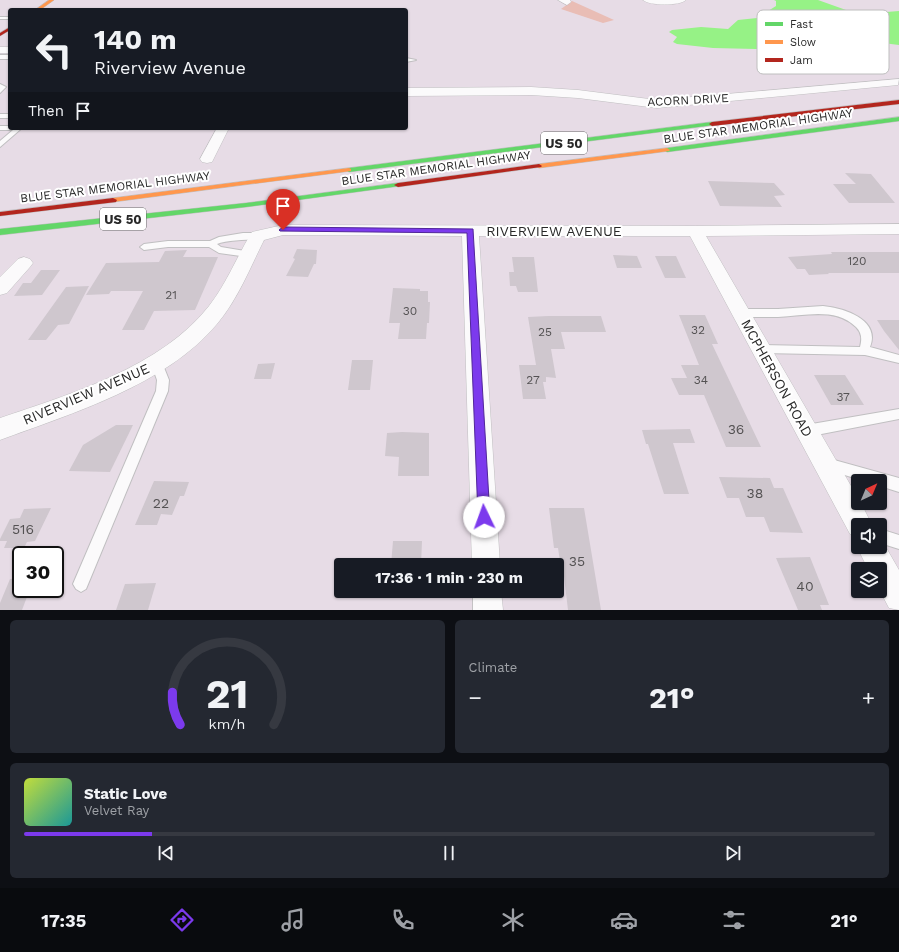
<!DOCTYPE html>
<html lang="en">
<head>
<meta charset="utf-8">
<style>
  :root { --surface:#171b24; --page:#242831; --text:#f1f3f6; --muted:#9ea1a6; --line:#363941; --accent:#7c3aed }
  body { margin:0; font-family:"Work Sans",sans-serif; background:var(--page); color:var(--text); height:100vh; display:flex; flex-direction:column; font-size:15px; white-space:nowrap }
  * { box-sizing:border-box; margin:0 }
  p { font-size:13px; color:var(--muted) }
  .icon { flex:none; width:22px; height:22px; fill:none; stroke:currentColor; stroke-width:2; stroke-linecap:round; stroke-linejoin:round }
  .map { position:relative; height:610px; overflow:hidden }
  .drawer { display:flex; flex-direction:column; gap:10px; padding:10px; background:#0d0f14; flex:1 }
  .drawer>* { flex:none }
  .banner { position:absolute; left:8px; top:8px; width:400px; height:122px; border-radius:4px; box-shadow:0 1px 3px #0004; background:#171b24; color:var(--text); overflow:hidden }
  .needle { width:26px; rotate:44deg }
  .controls { position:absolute; left:851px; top:474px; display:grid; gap:8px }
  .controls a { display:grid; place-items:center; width:36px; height:36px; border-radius:4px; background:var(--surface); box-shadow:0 1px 3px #0004; font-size:20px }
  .speed { position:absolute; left:12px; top:546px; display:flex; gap:8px; font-size:20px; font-weight:700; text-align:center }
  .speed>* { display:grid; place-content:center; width:52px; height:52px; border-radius:50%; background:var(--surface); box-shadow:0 1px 3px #0004; line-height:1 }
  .speed .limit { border:2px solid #111; border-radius:6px; background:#fff; color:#111 }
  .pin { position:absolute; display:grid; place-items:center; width:34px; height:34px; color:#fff; margin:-41px -17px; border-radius:50% 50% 50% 0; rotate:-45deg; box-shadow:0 0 4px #0007 }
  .pin .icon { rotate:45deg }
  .me { position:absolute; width:44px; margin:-22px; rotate:357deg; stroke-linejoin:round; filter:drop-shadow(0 0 3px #0008) }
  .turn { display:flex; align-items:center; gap:14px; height:84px; padding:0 20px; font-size:18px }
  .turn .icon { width:52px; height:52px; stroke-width:2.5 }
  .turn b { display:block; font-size:28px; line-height:34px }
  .then { display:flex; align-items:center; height:38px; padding:0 20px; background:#0003; gap:8px; font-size:15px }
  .big { font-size:30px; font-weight:700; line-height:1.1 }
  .drawer .card { flex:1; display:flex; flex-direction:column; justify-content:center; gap:6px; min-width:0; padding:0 14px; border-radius:6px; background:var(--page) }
  .drawer .dial { align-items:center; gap:0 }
  .dial svg { height:104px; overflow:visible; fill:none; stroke:var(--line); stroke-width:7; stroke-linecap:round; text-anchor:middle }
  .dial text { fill:var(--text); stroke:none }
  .song { display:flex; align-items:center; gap:12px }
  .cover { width:48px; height:48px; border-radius:6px; background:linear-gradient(135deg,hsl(70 70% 55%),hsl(180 70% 35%)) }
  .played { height:4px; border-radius:2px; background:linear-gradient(90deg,var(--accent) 15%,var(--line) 15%) }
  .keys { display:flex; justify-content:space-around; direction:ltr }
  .heat { display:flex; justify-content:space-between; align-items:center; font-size:22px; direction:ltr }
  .drawer .tiles { flex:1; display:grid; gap:10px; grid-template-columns:1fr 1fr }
  .card:last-child { grid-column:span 2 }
  .trip { position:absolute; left:334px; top:558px; width:230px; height:40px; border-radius:4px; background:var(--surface); box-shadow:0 1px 3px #0004; font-weight:700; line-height:40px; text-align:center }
  .menu { display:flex; height:64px; justify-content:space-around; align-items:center; background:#090b0e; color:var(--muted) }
  .menu .icon { width:28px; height:28px }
  .menu .active { color:var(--accent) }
  .menu b { font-size:18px; color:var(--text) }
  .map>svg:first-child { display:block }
</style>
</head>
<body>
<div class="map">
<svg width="899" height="610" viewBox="0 0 899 610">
  <rect width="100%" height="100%" fill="#e7dce6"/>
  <polygon fill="#e9bdb5" points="572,1 614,20 603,23 561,9"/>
  <polygon fill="#96f286" points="774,0 818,0 846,10 874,13 899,11 899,45 843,38 803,46 756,49 713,48 677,44 673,42 677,37 669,32 672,30 701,27 728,29 738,20 757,18 776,6 776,1"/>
  <g fill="#cfc7ce">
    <polygon points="845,173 871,174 895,203 849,203 833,184 856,184"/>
    <polygon points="708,181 774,183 785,195 774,196 782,207 720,206"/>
    <polygon points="297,249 317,250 316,264 314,264 308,277 286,276 295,259 293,258"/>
    <polygon points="187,250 183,257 218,257 195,310 154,311 144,330 122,330 143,291 111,291 109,294 86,295 106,263 159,262 165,251"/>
    <polygon points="831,252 899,252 899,273 828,273 829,274 809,275 805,269 797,269 788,257 832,254"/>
    <polygon points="613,255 637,256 642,268 617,268"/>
    <polygon points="655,256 676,256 686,278 665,278"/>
    <polygon points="512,257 534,257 538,292 518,292 516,286 510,286 509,272 514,272"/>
    <polygon points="41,270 60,270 42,295 14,296 23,283 31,283"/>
    <polygon points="89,286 69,324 58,325 46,340 28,340 66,287"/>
    <polygon points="393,288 420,289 420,291 428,291 428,302 430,302 429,323 427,323 426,339 398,339 400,323 389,323"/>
    <polygon points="679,315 705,315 718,344 712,344 761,447 726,447 704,395 679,395 671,378 687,378 681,365 699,365"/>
    <polygon points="548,316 601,316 606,332 561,332 565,349 551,349 556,378 546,377 546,382 543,382 546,399 523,399 519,365 536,365 528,317"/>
    <polygon points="877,320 899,320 899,350 884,331"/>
    <polygon points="352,360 373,360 370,390 348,390"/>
    <polygon points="275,363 271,379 254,379 258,364"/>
    <polygon points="814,375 845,375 864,405 831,405"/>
    <polygon points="116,425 133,425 110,472 69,471 83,445"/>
    <polygon points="690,429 695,443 673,443 689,494 664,494 648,444 646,444 642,430"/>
    <polygon points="402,432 429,433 429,476 398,476 399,457 385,456 387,433"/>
    <polygon points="719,477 770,478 774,488 783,488 803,533 770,532 764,517 746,517 739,498 727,498"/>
    <polygon points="154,481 189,482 184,496 180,496 172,515 161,514 157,525 135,525"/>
    <polygon points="51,508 35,541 27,542 24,548 4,548 7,541 0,541 0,539 10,519 20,518 24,509"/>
    <polygon points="549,508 584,508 601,610 568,610 563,568 561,568 558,548 554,548"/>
    <polygon points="393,541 422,541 421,565 391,565"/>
    <polygon points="810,557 829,605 820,605 822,610 798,610 776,558"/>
    <polygon points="21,578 21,589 30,589 22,610 0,610 0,603 10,579"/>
    <polygon points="156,583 148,610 116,610 125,584"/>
  </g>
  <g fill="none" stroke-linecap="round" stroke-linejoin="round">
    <g stroke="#c0bfc1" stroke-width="2">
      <g id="lane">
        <rect x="0" y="17" width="10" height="2"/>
        <rect x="0" y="55" width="10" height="4"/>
        <polygon points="406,58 416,60 406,62"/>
        <polygon points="0,84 6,87 0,93"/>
        <rect x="0" y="114" width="10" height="4"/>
        <polygon points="0,126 10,126 10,128 22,128 0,147 0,141 13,130 0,130"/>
        <path d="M 243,233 L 258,233 L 262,236 C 258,241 228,239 217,244 L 221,247 L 251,252 L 253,254 L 251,256 L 248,257 L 219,253 L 209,247 L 168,247 L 144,250 L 140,247 L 144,244 L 168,241 L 210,241 L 219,237 Z"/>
        <path d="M 823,306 C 843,308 881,319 870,347 L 899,355 L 899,363 L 865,355 L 761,353 L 757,352 L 756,349 L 757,346 L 761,345 L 860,347 C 862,339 862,333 856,327 C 835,307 805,316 778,317 C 766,317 753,317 741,317 L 737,316 L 736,313 L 737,310 L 741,309 L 778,309 Z"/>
        <polygon points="157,358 161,360 169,380 168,391 86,589 81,592 76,589 73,584 156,391 157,380 151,363 153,360"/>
        <polygon points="899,409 899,419 806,437 802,435 800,431 802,427 806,425"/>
        <polygon points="827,458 899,478 899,492 880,486 880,481 864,481 822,468 821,464 822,460"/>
        <polygon points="880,529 899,535 899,549 880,543"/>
      </g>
    </g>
    <g stroke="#c0bfc1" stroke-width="1">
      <g id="street">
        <polygon points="558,0 570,0 571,2 567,5"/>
        <path d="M 643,0 L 686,0 C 680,6 649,6 643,0 Z"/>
        <rect x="0" y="47" width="10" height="6"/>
        <polygon points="899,79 898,85 657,108 578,98 531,95 406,96 406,88 531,87 578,90 657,100"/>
        <polygon points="217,128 229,128 212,162 207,163 202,162 200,159"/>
        <path d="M 899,224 L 899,234 L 706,236 L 858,498 L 858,503 L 861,503 L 872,525 L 858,525 L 858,538 L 850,534 L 690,236 L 479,236 L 500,565 L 472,565 L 462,236 L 283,235 L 264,240 C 250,268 238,299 217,324 C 166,385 73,413 0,440 L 0,418 C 71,394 161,367 209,306 C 227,283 237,256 252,232 L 283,225 L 695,226 Z"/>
        <polygon points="24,257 30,259 33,263 30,267 7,293 0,295 0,277 18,259"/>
        <polygon points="880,537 899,570 899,610 889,608 880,591 880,569 868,569 857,547 858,545 858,547 880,547"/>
        <polygon points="473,591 501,591 503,610 473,610"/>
      </g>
    </g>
    <g stroke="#c0bfc1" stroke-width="1">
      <g id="fast">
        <polygon points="899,117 899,121 667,152 664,150 667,148"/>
        <polygon points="712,122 714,123 714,125 349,172 346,170 349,168"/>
        <polygon points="398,183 402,185 400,186 246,207 0,235 0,229 246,203"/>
      </g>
    </g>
    <g stroke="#c0bfc1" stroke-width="1">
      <g id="slow">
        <polygon points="49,0 54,0 40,10 35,10"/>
        <polygon points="667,148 670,150 669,151 539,168 536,166 539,164"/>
        <polygon points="349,168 351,169 351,171 113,202 109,200 113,198"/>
      </g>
    </g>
    <g stroke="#c0bfc1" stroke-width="1">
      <g id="jam">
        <polygon points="10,27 10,30 0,36 0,33"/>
        <polygon points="899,100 899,104 712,126 709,124 712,122"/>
        <polygon points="539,164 542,166 541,167 398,187 394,185 398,183"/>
        <polygon points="113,198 117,200 116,202 0,216 0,212"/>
      </g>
    </g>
    <use href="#lane" fill="#fbfafb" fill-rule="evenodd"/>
    <use href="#street" fill="#fbfafb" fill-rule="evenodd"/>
    <use href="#fast" fill="#63d668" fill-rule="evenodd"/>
    <use href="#slow" fill="#ff974d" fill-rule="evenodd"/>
    <use href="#jam" fill="#b3261e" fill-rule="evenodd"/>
  </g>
  <polygon fill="#7c3aed" stroke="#51269a" points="283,227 473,229 490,517 488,522 484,524 479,522 478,517 467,233 280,231 279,230"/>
  <g text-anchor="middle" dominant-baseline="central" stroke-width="4" stroke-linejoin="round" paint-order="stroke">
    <g font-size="12" fill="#282828" stroke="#fff">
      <text transform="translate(688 100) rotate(-3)">ACORN DRIVE</text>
      <text transform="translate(758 126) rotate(-8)">BLUE STAR MEMORIAL HIGHWAY</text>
      <text transform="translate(436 168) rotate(-8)">BLUE STAR MEMORIAL HIGHWAY</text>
      <text transform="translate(115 187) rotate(-7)">BLUE STAR MEMORIAL HIGHWAY</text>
    </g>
    <g font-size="12" fill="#545253">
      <text x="857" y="261">120</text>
      <text x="171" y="295">21</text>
      <text x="410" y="311">30</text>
      <text x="698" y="330">32</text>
      <text x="545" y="332">25</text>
      <text x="533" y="380">27</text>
      <text x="701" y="380">34</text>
      <text x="843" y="397">37</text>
    </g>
    <g fill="#fff" stroke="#686868" stroke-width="1">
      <rect x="541" y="132" width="46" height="22" rx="3"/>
      <rect x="100" y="208" width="46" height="22" rx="3"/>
    </g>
    <g font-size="13" font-weight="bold" fill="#282828">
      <text x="564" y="143">US 50</text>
      <text x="123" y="219">US 50</text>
    </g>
    <g font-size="14" fill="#282828" stroke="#fff">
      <text x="554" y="231">RIVERVIEW AVENUE</text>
      <text transform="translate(777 378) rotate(61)">MCPHERSON ROAD</text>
      <text transform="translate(86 394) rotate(-23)">RIVERVIEW AVENUE</text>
    </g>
    <g font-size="14" fill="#545253">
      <text x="736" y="429">36</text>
      <text x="755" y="493">38</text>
      <text x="161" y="503">22</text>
      <text x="23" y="529">516</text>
      <text x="577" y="561">35</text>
      <text x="805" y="586">40</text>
    </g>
  </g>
  <rect x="757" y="10" width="132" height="64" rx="6" fill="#fff" stroke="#bebebe" stroke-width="1"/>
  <rect x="765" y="22" width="18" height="4" fill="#63d668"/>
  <rect x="765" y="40" width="18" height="4" fill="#ff974d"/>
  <rect x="765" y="58" width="18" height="4" fill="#b3261e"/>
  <g font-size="11" fill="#282828">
    <text x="790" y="28">Fast</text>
    <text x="790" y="46">Slow</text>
    <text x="790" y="64">Jam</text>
  </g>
</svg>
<div class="controls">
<a><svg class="needle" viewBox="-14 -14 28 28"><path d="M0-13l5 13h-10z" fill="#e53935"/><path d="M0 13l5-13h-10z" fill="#9ea1a6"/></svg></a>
<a><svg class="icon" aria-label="sound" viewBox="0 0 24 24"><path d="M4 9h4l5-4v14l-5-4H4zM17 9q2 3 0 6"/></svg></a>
<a><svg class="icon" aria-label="layers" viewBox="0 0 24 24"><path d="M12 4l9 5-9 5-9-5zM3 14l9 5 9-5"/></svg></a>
</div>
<div class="speed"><div class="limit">30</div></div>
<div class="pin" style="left:283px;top:230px;background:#d93025"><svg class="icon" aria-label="arrive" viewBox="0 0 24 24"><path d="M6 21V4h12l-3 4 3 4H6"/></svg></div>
<svg class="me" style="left:484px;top:517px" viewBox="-20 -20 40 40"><circle r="19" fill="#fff"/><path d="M0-13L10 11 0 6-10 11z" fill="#7c3aed"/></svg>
<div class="trip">17:36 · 1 min · 230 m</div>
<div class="banner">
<div class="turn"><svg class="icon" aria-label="left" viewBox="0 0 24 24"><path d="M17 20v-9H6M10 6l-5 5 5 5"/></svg><div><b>140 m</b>Riverview Avenue</div></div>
<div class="then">Then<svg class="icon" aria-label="arrive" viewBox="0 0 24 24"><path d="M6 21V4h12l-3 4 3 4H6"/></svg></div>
</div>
</div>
<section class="drawer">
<div class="tiles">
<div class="card dial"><svg viewBox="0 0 100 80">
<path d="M14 69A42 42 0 1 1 86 69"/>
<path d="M14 69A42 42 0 0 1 8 44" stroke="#7c3aed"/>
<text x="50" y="56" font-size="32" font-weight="700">21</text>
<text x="50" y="72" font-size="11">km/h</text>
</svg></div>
<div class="card"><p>Climate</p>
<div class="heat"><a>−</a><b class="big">21°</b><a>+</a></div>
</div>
<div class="card">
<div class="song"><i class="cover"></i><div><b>Static Love</b><p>Velvet Ray</p></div></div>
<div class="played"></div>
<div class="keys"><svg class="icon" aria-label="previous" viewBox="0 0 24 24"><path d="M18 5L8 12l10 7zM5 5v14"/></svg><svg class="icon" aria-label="pause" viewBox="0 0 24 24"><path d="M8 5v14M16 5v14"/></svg><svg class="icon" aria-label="next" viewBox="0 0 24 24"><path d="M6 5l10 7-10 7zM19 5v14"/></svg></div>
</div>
</div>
</section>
<nav class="menu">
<b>17:35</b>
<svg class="icon active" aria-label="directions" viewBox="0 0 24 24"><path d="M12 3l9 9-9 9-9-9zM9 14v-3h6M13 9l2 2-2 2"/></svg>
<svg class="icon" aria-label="music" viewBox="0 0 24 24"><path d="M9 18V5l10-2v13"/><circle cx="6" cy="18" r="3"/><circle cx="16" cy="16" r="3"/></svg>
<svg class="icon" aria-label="phone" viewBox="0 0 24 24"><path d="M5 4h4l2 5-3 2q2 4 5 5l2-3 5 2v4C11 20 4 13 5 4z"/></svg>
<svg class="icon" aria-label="climate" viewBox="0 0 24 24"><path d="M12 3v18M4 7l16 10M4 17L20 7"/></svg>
<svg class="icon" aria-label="car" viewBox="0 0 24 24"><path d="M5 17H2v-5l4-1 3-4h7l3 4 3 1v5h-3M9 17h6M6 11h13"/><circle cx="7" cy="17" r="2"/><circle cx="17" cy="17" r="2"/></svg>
<svg class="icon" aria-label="filters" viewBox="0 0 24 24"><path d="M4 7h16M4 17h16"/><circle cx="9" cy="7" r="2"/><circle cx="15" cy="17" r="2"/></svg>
<b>21°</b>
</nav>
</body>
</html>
